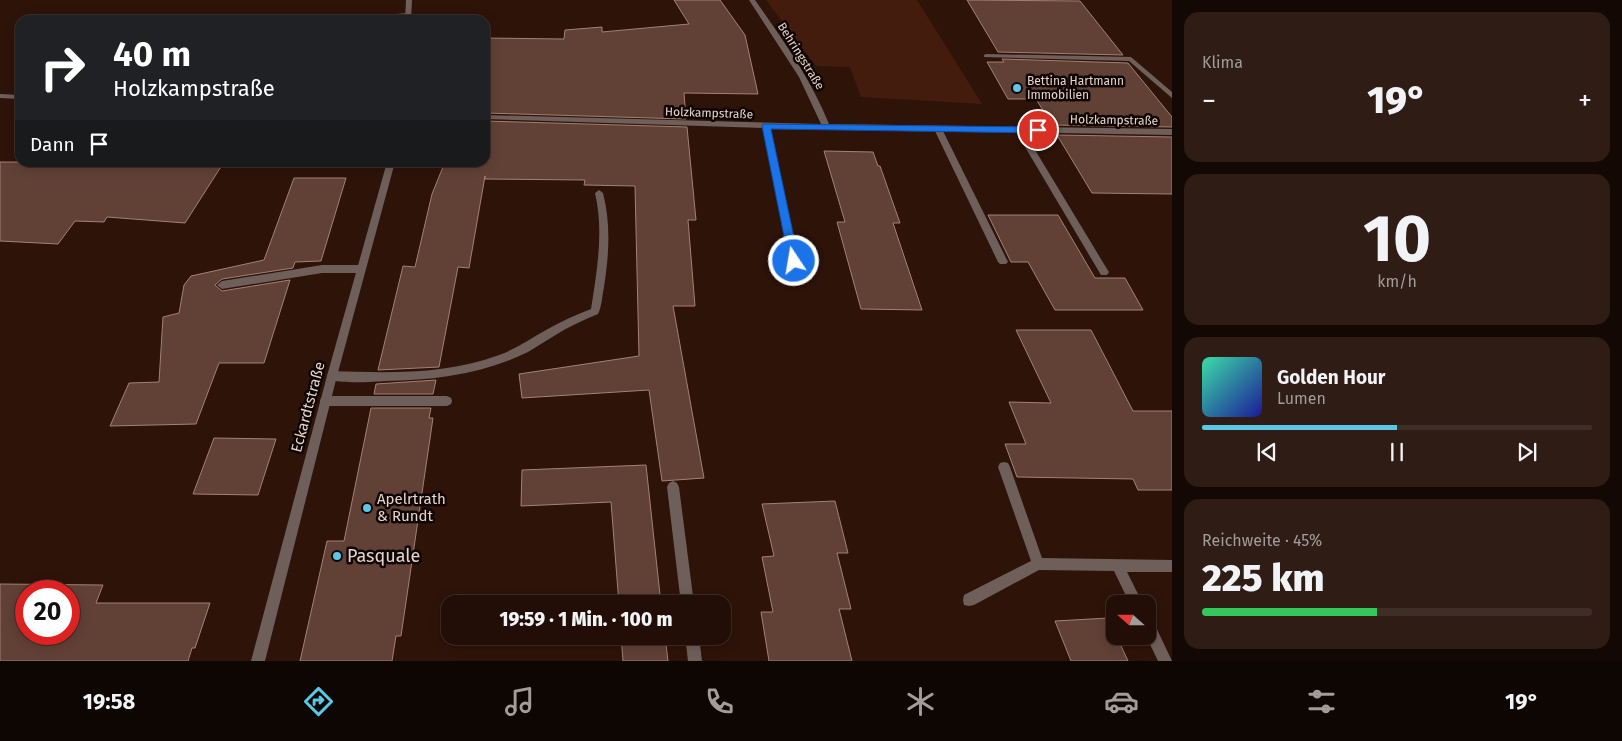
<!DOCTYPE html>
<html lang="de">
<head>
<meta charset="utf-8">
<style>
  :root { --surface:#220e07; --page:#2e1c15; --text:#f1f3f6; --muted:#a29c9b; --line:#3f2e28; --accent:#5bc7e7 }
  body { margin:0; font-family:"Fira Sans",sans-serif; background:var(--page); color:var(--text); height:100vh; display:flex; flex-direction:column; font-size:19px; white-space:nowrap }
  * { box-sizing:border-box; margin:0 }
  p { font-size:16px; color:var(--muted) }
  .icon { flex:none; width:28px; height:28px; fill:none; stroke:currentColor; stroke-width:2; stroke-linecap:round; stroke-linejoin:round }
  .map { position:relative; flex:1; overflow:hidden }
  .side { display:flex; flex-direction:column; gap:12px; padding:12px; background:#130804; width:450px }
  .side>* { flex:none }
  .hud { position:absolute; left:15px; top:15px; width:475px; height:152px; border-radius:15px; box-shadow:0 2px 12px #0003,0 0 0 1px var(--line); background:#202124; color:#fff; overflow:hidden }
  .needle { width:32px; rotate:291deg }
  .controls { position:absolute; left:1106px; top:595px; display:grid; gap:10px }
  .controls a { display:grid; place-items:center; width:50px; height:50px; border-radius:10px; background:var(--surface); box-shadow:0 2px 12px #0003,0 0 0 1px var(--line); font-size:25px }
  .speed { position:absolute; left:15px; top:580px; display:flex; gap:10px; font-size:25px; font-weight:700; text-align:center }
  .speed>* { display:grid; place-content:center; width:65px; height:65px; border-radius:50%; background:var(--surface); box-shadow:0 2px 12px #0003,0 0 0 1px var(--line); line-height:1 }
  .speed .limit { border:8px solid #d22; background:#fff; color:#111 }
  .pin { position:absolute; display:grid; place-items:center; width:42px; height:42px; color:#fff; margin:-21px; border:2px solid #fff; border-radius:50%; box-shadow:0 1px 5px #0007 }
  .me { position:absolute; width:55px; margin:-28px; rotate:348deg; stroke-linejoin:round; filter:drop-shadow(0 0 4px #0008) }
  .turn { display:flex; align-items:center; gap:18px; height:105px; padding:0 15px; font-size:22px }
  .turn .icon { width:65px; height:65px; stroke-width:2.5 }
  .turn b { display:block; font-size:35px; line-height:42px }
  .then { display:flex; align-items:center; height:48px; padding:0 15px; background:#0003; gap:10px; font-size:19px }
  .big { font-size:38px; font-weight:800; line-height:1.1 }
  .side .widget { flex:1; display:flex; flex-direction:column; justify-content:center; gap:8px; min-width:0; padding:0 18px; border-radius:15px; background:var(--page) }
  .side .dial { align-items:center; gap:0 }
  .dial b { font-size:65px; line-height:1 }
  .song { display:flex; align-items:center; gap:15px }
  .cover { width:60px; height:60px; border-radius:8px; background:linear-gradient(135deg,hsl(160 70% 55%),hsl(240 70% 35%)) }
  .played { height:5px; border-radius:2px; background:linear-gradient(90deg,var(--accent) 50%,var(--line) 50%) }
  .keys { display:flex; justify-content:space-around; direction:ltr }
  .heat { display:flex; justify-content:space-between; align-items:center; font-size:28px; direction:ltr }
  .charge { height:8px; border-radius:4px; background:linear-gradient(90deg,#34c759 45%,var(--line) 0) }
  .trip { position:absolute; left:441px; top:595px; width:290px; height:50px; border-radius:15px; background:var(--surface); box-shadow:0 2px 12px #0003,0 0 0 1px var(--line); font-weight:800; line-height:50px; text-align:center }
  .dock { display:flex; height:80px; justify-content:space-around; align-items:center; background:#0e0603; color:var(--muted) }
  .dock .icon { width:35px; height:35px }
  .dock .on { color:var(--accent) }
  .dock b { font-size:22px; color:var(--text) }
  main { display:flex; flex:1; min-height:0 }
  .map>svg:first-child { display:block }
</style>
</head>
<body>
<main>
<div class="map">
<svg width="1172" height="661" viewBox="0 0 1172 661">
  <rect width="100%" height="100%" fill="#2e1309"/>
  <polygon fill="#431c0e" points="766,0 917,0 982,104 861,97 850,67 816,66"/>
  <g fill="#614136" stroke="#a48175" fill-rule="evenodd">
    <polygon points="674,0 720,0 745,35 758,94 684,93 686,119 485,113 485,38 564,39 565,30 602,27 602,32 689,24"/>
    <polygon points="967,0 1080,1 1123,55 998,52"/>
    <polygon points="1002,59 1128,63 1172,117 1172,127 1052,125 1036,99 1008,99 987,62 1004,62"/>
    <polygon points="485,121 687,127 696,220 688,220 695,306 673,306 704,478 662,481 649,390 522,398 519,374 639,356 635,186 584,185 585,180 485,179 485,176 469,268 458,267 439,367 378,370 403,266 415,267 432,194 445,162 485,162"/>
    <polygon points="1057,135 1172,137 1172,194 1092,193"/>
    <polygon points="824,151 873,152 878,166 880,166 900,223 893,223 922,310 861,309 837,222 845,222"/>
    <polygon points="0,162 224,162 185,223 107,217 104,222 75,221 58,244 0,241"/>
    <polygon points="294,178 346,178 321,261 295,262 293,268 222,279 215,285 222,291 290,280 264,363 219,363 196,424 110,426 129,383 159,382 163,317 179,313 184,285 191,276 264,260"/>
    <polygon points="988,215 1058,215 1095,278 1125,278 1143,310 1055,310 1028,262 1011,262"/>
    <polygon points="1016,330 1091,330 1133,411 1172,411 1172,490 1138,490 1133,479 1017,477 1005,444 1026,444 1009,402 1051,403"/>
    <polygon points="436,380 433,394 374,394 376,384"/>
    <polygon points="371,408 431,408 429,418 433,418 401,636 396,636 392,661 300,661 327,541 344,541"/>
    <polygon points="214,438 276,439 258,495 193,494"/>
    <polygon points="646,465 661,604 619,604 611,502 521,506 522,470"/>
    <polygon points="835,501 848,553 837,553 851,609 839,609 852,661 769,661 761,612 773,612 762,557 774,556 762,504"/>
    <path d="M 0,584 L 103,585 L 96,603 L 210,603 L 195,648 L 192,648 L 188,661 L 0,661 ZM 26,591 L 69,591 L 69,634 L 26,634 Z"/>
    <polygon points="1108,618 1128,661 1071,661 1055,621"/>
    <polygon points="621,636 665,636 668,661 623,661"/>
  </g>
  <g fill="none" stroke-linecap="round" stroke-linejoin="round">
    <g fill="#6f5f5a" fill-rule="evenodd">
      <polygon points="408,13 411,15 410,16 384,19 381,17 384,15"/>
      <polygon points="986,54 1131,57 1172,92 1172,98 1129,61 984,57 984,55"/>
      <polygon points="763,124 769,124 770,126 799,261 794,265 789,261 762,126"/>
      <polygon points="938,126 942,129 1008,262 1006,264 1000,264 998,262 934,129"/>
      <polygon points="1019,127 1023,130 1107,269 1109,272 1107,275 1101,275 1015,130"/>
      <path d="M 599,190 L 603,193 C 611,224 609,255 604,287 C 602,296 602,306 598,314 C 583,320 568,327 554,336 C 545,341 537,347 528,352 C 483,374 435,380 386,381 C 371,382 341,384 328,379 L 327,376 L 328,373 L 332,371 C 387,373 446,375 499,355 C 516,349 530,339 546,330 C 560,322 575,315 591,309 C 597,270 604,232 595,193 Z"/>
      <polygon points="322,265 361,265 366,269 361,273 322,273 222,289 217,285 222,281"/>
      <polygon points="325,396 447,396 451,398 452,401 451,404 447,406 325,406 321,404 320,401 321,398"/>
      <polygon points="1004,462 1008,463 1010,467 1042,558 1172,560 1172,572 1127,572 1143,604 1130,604 1114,571 1039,570 974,605 969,606 964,605 963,600 964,595 1031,561 998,467 1000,463"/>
      <polygon points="673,481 677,483 679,487 694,604 681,604 667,487 669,483"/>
      <polygon points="1148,619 1153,621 1172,661 1158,661 1146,636 1148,636"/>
      <polygon points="685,636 699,636 702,661 688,661"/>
    </g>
    <g fill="#6f5f5a" fill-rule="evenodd">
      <polygon points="406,0 412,0 411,20 405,20"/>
      <path d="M 749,0 L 755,0 C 783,40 811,79 829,124 L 1172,129 L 1172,135 L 766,128 L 485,119 L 485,115 L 821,124 L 799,77 Z"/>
      <polygon points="0,94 20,95 20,99 0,98"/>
      <polygon points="387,162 395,162 337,376 265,661 251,661 327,376"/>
    </g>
  </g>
  <polygon fill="#1a73e8" stroke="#114b97" points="763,124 1038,127 1042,130 1038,133 771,129 799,261 794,265 789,261 762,126"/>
  <g fill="#5bc7e7" stroke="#0e0402" stroke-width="2">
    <circle cx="1017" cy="88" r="5"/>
    <circle cx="367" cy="508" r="5"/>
    <circle cx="337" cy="556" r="5"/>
  </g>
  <g text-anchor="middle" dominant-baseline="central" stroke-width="5" stroke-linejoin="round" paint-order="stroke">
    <g font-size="12" fill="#e6d3cc" stroke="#0e0402">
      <text transform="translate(801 56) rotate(58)">Behringstraße</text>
      <text transform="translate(709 113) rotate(2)">Holzkampstraße</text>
      <text transform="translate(1114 120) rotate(1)">Holzkampstraße</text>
    </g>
    <g font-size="12" fill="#e6d3cc" stroke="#0e0402" text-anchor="start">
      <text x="1027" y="81">Bettina Hartmann<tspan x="1027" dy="14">Immobilien</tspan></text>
    </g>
    <g font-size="15" fill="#e6d3cc" stroke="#0e0402">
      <text transform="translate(308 407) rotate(-75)">Eckardtstraße</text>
    </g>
    <g font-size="15" fill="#e6d3cc" stroke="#0e0402" text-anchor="start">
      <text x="377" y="499">Apelrtrath<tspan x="377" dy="17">&amp; Rundt</tspan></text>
    </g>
    <g font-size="18" fill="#e6d3cc" stroke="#0e0402" text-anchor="start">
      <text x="347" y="556">Pasquale</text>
    </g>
  </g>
</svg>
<div class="controls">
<a><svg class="needle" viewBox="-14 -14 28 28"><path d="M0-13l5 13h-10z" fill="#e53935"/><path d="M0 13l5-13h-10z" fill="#a29c9b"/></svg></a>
</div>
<div class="speed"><div class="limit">20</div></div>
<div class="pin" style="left:1038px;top:130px;background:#d93025"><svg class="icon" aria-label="arrive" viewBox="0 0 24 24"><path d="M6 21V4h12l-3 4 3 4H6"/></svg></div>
<svg class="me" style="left:794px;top:261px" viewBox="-20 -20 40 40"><circle r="17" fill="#1a73e8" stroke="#fff" stroke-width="3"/><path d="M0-11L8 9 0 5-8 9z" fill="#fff"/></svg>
<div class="trip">19:59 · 1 Min. · 100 m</div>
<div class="hud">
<div class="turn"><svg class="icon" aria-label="right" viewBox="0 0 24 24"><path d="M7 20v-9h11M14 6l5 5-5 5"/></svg><div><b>40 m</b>Holzkampstraße</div></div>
<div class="then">Dann<svg class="icon" aria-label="arrive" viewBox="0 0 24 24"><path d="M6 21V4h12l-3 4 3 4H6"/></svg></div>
</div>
</div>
<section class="side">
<div class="widget"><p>Klima</p>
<div class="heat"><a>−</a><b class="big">19°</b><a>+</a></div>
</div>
<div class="widget dial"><b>10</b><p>km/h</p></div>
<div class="widget">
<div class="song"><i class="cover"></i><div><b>Golden Hour</b><p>Lumen</p></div></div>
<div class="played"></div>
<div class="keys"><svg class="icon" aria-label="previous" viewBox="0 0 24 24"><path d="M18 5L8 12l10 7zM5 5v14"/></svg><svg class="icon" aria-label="pause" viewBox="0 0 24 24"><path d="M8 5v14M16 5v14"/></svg><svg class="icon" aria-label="next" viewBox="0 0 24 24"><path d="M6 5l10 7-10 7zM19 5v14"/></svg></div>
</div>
<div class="widget"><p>Reichweite · 45%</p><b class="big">225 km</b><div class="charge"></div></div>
</section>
</main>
<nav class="dock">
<b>19:58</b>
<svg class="icon on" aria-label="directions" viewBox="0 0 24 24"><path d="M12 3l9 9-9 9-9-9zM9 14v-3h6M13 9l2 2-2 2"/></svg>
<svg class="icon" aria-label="music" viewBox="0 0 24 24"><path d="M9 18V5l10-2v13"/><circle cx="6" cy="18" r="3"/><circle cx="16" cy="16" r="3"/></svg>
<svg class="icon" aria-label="phone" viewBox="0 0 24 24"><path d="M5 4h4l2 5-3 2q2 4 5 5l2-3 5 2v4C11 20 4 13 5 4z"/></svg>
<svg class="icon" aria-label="climate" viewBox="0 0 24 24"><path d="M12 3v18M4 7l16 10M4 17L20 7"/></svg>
<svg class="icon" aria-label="car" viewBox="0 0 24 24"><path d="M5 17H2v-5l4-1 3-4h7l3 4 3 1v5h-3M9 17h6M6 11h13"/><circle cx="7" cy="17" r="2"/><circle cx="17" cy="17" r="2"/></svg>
<svg class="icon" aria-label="filters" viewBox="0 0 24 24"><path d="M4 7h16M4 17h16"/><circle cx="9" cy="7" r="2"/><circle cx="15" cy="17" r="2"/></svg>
<b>19°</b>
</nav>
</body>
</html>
